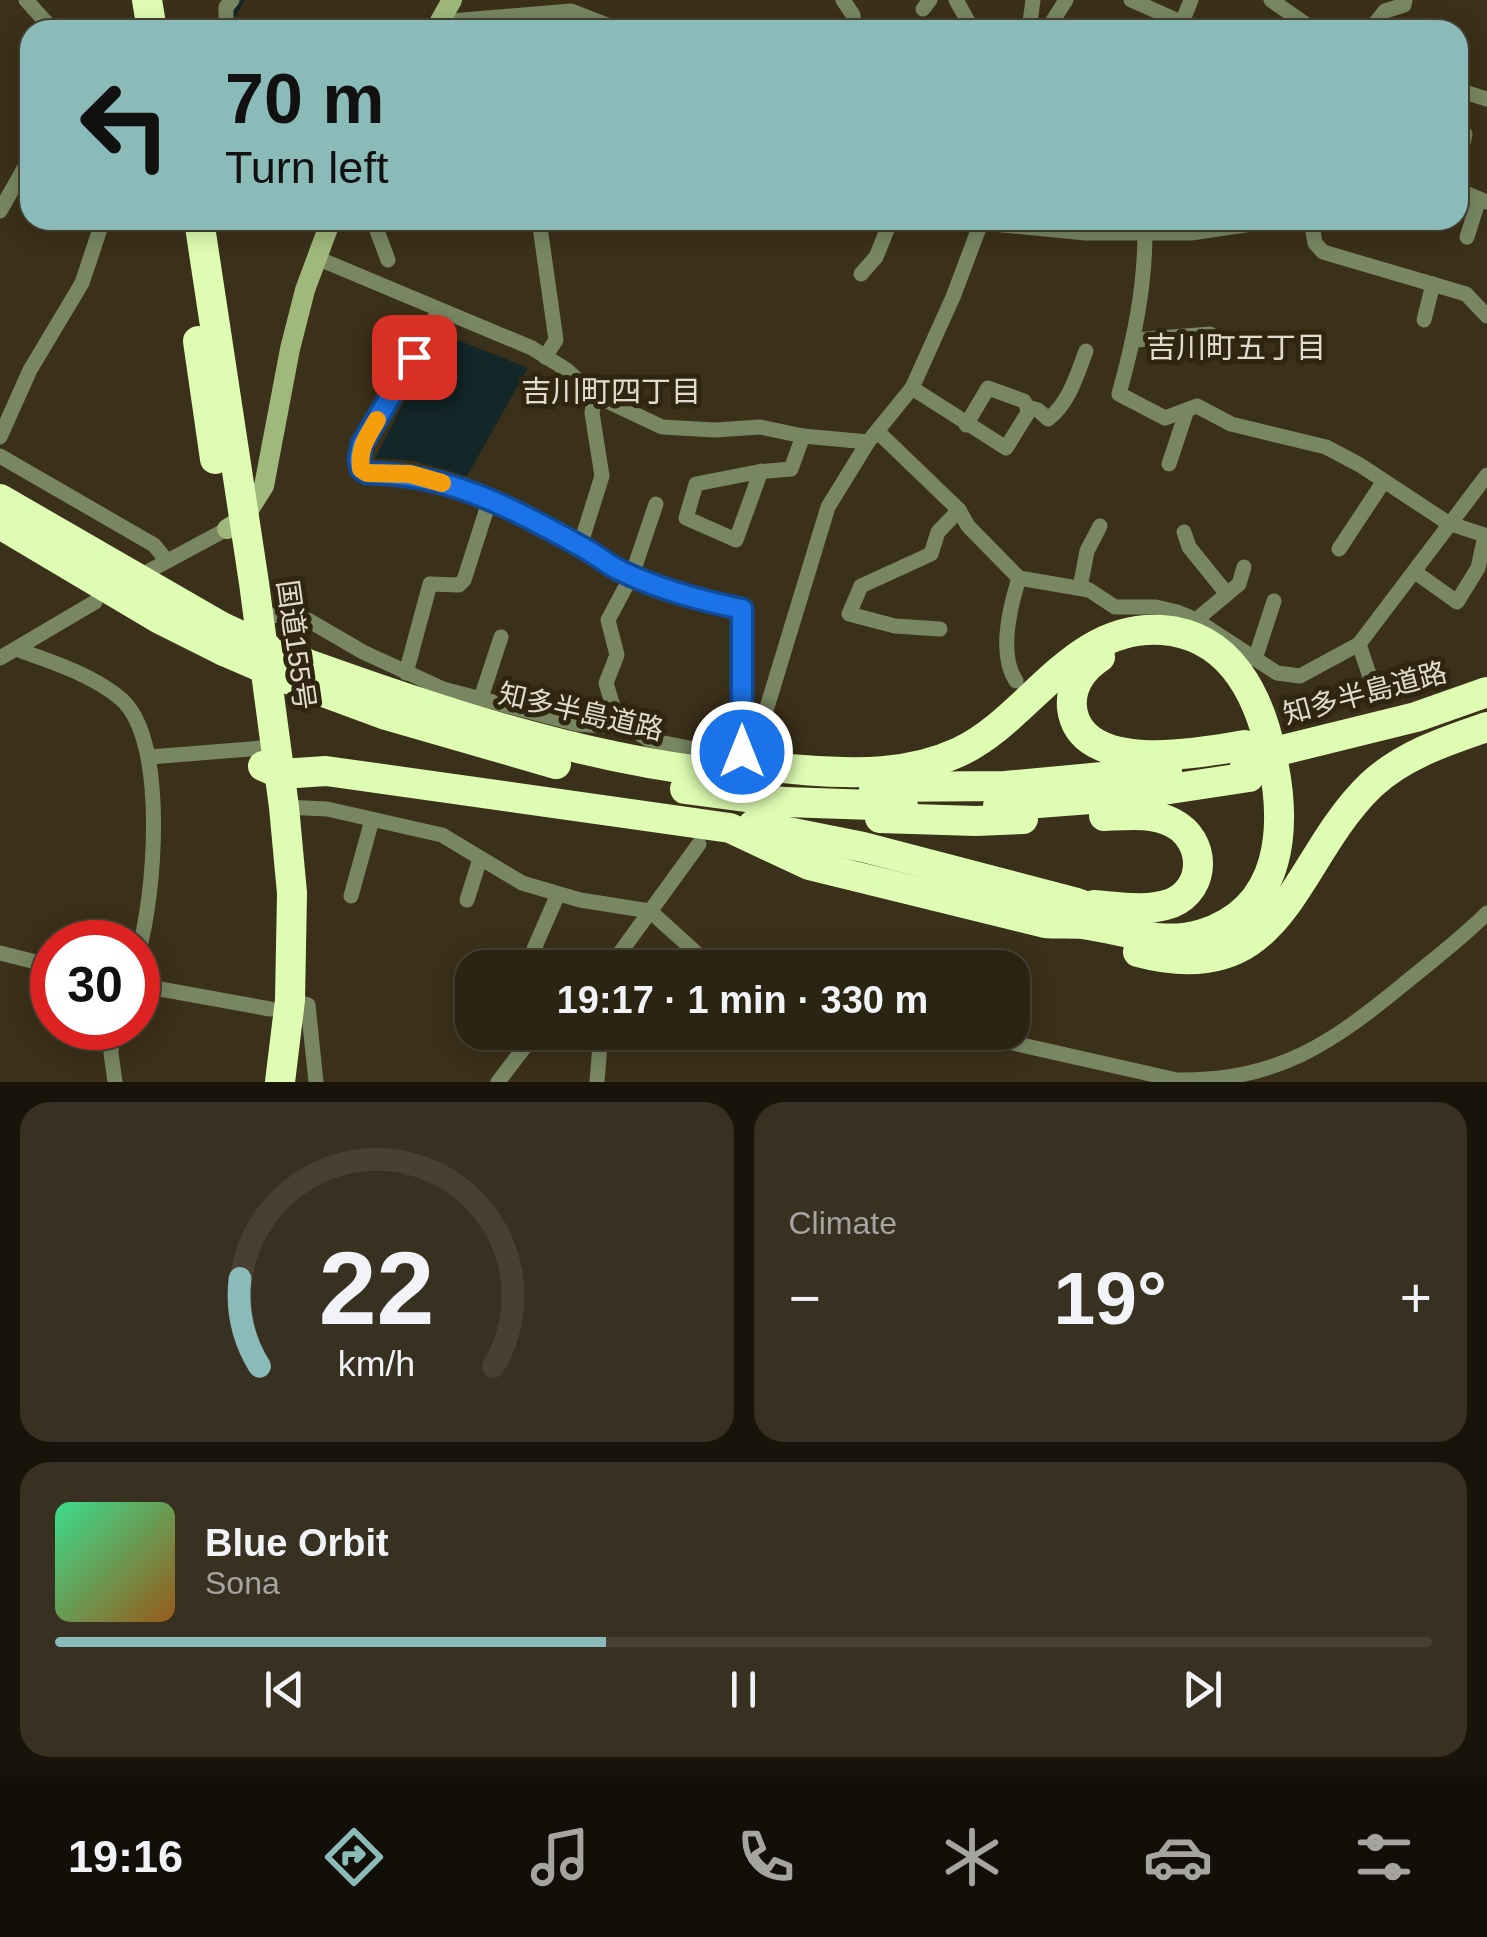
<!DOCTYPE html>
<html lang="en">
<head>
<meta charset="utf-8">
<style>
  :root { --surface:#2c2413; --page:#383021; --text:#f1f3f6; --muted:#a6a4a0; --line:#484133; --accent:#8bbbb9 }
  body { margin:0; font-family:Arial,"Noto Sans JP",sans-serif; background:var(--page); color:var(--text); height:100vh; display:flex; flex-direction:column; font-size:38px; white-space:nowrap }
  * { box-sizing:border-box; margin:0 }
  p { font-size:32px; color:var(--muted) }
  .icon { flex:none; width:55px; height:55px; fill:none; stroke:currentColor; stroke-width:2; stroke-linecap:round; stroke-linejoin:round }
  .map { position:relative; height:1082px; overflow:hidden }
  .drawer { display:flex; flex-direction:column; gap:20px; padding:20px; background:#18140a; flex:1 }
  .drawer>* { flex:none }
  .guide { position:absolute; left:20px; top:20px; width:1448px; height:210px; border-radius:30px; box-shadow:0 5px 25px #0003,0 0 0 2px var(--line); background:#8bbbb9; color:#111; overflow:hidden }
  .speed { position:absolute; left:30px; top:920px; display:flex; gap:20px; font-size:50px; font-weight:700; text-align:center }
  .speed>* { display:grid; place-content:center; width:130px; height:130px; border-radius:50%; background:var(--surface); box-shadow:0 5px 25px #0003,0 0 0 2px var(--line); line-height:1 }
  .speed .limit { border:15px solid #d22; background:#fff; color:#111 }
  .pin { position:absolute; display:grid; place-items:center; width:85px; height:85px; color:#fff; margin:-42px; border-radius:20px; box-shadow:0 5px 15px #0006 }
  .me { position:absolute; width:110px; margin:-55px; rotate:0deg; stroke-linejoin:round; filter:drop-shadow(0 0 8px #0008) }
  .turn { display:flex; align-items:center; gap:35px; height:210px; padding:0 40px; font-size:45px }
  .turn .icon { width:130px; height:130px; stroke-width:2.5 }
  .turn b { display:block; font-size:70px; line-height:85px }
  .big { font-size:75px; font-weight:700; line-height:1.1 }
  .drawer .widget { flex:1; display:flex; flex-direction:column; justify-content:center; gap:15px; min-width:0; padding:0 35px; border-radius:30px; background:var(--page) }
  .drawer .dial { align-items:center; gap:0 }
  .dial svg { height:260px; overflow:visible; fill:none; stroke:var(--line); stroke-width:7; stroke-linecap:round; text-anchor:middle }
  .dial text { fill:var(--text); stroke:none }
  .song { display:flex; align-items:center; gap:30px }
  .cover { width:120px; height:120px; border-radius:15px; background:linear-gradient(135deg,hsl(150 70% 55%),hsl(30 70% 35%)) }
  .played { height:10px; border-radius:5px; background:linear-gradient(90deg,var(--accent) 40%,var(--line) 40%) }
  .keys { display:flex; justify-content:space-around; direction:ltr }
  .heat { display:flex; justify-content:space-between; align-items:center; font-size:55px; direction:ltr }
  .drawer .tiles { flex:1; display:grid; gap:20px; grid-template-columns:1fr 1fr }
  .widget:last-child { grid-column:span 2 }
  .trip { position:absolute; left:455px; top:950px; width:575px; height:100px; border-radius:30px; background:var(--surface); box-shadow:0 5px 25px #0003,0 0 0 2px var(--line); font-weight:700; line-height:100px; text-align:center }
  .dock { display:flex; height:160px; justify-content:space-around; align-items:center; background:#120e08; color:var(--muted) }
  .dock .icon { width:70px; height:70px }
  .dock .selected { color:var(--accent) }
  .dock b { font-size:45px; color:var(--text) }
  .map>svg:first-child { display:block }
</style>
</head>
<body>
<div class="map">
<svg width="1487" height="1082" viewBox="0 0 1487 1082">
  <rect width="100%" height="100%" fill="#3b3019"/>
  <polygon fill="#132628" points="460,341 528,368 467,476 414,461 375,458 432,349"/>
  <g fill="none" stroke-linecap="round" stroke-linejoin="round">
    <polyline stroke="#132628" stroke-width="4" points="233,16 243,0"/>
    <g stroke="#788762" stroke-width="15">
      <polyline points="26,0 53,30"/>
      <polyline points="843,0 853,15 854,24 848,30"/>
      <polyline points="956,0 973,30"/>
      <polyline points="1131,0 1181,22"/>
      <polyline points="1271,0 1314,30"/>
      <polyline points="923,9 930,0"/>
      <polyline points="440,22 571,11 620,30"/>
      <polyline points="226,30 226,7 232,0"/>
      <polyline points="1029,30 1033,0"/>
      <polyline points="1047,30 1066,0"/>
      <polyline points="1179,30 1191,0"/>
      <polyline points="1370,30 1385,11 1404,5 1405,0"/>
      <polyline points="1458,90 1487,99"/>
      <polyline points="1458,165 1465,134"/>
      <polyline points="1458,190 1487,202"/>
      <polyline points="0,211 30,158"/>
      <polyline points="373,220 388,260"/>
      <polyline points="539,220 556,340 545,357"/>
      <polyline points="950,220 1086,233 1191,233 1280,220"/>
      <polyline points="1311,220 1315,243 1323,252 1466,294 1487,316"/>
      <path d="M 1145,232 C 1145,288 1134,340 1119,394 L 1165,418 L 1197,406 L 1231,424 L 1326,447 L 1360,465 L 1448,523 L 1487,536"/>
      <polyline points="1467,237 1479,199"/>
      <polyline points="317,258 532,348 567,370 592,394 662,427 715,430 760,427 803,436 868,442"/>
      <polyline points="861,274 876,257 891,220"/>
      <polyline points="1424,320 1433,284"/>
      <polyline points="1135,340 1210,334"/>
      <polyline points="912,388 1006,448 1029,411 1024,401 988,388 966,425"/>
      <path d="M 1027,407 L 1038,410 L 1048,419 C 1069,403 1077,375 1086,351"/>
      <polyline points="878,432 959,510 968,526 1019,578 1089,590 1115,607 1156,607 1177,612 1196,620 1277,673 1300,676 1359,644 1487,475"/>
      <polyline points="0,437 30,370 82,283 103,220"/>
      <polyline points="0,456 154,545 167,561"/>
      <polyline points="1169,464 1187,410"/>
      <polyline points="761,471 736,540 686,518 696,484 757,472 791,469 803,436"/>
      <polyline points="1184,532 1189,547 1227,594"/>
      <polyline points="580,546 602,476 592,413 595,396"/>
      <polyline points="1339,549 1384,481"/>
      <polyline points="149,571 227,529"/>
      <polyline points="1415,572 1457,602 1478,568 1485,536"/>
      <polyline points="1080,588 1087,551 1100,526"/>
      <path d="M 259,616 L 293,615 L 308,620 L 363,652 L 443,689 L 577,724 L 630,728 L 649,740 L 720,754 L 743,752 L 742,609 C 698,601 658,589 617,569 C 606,563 595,554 584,548 C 511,508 452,474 367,473 L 361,469 L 359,459 L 363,444 L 439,310"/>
      <polyline points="1196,620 1239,584 1244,567"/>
      <polyline points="940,629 895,626 849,614 861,586 931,554 938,532 959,510"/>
      <polyline points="1359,644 1373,686"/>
      <path d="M 16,649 C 50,661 93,675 121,699 C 168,740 155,897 138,953"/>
      <polyline points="0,658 95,602"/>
      <polyline points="1255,659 1274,601"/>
      <polyline points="406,673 430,584 459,585 464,580 490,499"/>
      <path d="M 1016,681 C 998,654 1010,607 1019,578"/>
      <polyline points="481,698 501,637"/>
      <polyline points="610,726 612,703 606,683 617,655 608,620 632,575 656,504"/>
      <polyline points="743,752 752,753 758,737 828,507 868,442 912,388 953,297 982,220"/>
      <polyline points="150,757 261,748"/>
      <polyline points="284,807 327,809 442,835 522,883 580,900 650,911 713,968"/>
      <polyline points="351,896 372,820"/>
      <polyline points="467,900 480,859"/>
      <polyline points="534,949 558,894"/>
      <polyline points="0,953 52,966"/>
      <polyline points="609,968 699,844"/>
      <polyline points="138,985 270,1009"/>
      <polyline points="290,1000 308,1005 316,1082"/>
      <polyline points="112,1028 111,1053 115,1082"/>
      <path d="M 964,1032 L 1177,1080 C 1277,1082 1332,1043 1405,983 C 1433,960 1462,938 1487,913"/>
      <polyline points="498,1082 536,1032"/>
      <polyline points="597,1082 601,1032"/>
    </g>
    <g stroke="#a0b87c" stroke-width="20">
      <polyline points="435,30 452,0"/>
      <polyline points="227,529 243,519 264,486 290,349 305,290 331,220"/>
    </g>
    <g stroke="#defdb2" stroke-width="30">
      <polyline points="147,0 152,30"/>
      <polyline points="199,220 254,583 284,807 292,893 290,1000 280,1082"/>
      <polyline points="198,341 215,459"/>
      <polyline points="0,499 220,626"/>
      <polyline points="0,524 160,619 224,651"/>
      <path d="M 283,655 C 426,707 572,757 723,774"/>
      <path d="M 1100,657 C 1082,669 1070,686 1072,708 C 1080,776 1201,753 1245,745"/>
      <polyline points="288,679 383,714 556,764"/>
      <polyline points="1278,751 1416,717 1487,692"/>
      <path d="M 263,766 L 281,774 L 326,771 L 730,828 L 809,865 L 1045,923 C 1057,924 1070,923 1083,924 C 1124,929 1159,947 1202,934 C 1284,909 1287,826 1272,757 C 1260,697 1231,635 1162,630 C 1072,624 1031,718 959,752 C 909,775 856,774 803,770 C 766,767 741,762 705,772"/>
      <polyline points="874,787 1005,786 1167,771"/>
      <polyline points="685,789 785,802 903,806"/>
      <polyline points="998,806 1117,797 1249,777"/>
      <polyline points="880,818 976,821 1023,819"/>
      <polyline points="753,825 863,847 1077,903 1115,917"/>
      <path d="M 1094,905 C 1119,907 1148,912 1172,903 C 1207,888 1206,840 1173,823 C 1152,812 1128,815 1104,816"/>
      <path d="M 1138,952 C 1286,992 1290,863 1371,785 C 1403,755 1446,741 1487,727"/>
    </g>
    <g stroke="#defdb2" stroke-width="30">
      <polyline points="220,626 267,648"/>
      <polyline points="224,651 288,679"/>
      <polyline points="1244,758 1278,751"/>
    </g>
  </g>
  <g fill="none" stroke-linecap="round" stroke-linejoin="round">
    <g stroke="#114b97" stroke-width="25">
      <path id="route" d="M 414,357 L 362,444 L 359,459 L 361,469 L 367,473 C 452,474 511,508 584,548 C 595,554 606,563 617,569 C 657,589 698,600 742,609 L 742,752"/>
    </g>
    <use href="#route" stroke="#1a73e8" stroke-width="18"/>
    <path stroke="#f59e0b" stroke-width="18" d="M 377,420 C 367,437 358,449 361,469 L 367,473 L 410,474 L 442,483"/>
  </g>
  <g text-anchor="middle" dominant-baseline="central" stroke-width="10" stroke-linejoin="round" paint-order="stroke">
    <g font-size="28" fill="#e2dbcd" stroke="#30260f">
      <text transform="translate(296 645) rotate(82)">国道155号</text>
      <text transform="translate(1365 693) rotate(-15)">知多半島道路</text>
      <text transform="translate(581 712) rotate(13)">知多半島道路</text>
    </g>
    <g font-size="30" fill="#e2dbcd" stroke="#30260f">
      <text x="1236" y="347">吉川町五丁目</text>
      <text x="611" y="391">吉川町四丁目</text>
    </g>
  </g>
</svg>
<div class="speed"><div class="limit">30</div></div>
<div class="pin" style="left:414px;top:357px;background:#d93025"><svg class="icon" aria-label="arrive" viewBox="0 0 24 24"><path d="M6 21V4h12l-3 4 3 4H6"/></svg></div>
<svg class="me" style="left:742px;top:752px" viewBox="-20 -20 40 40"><circle r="17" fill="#1a73e8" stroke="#fff" stroke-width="3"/><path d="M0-11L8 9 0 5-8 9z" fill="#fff"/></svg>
<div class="trip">19:17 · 1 min · 330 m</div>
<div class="guide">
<div class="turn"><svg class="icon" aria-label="left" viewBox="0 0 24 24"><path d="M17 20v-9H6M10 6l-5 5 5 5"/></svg><div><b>70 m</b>Turn left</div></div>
</div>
</div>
<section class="drawer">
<div class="tiles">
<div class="widget dial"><svg viewBox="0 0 100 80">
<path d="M14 69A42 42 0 1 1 86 69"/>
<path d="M14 69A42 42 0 0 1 8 42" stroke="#8bbbb9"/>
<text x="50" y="56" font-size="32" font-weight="700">22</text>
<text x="50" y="72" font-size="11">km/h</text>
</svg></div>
<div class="widget"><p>Climate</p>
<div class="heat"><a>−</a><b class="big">19°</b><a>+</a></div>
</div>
<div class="widget">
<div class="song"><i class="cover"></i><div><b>Blue Orbit</b><p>Sona</p></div></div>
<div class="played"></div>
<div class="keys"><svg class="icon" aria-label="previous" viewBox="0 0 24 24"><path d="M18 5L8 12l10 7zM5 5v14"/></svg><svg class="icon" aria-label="pause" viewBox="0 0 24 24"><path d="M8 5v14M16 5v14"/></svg><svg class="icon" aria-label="next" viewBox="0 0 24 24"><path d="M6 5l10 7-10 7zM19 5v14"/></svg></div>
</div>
</div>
</section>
<nav class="dock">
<b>19:16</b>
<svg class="icon selected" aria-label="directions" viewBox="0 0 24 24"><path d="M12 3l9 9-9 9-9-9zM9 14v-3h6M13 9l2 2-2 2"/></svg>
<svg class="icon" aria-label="music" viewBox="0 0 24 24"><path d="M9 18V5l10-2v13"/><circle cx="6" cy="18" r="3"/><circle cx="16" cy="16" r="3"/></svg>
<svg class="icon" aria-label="phone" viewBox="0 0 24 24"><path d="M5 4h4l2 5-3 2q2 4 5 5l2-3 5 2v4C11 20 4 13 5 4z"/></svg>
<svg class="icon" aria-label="climate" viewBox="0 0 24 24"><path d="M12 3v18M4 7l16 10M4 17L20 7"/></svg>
<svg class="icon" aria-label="car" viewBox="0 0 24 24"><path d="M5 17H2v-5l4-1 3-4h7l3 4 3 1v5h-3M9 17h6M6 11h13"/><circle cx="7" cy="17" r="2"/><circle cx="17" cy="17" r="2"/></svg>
<svg class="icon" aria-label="filters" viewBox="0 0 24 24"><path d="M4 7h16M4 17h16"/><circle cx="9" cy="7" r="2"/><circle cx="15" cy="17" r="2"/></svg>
</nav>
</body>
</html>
